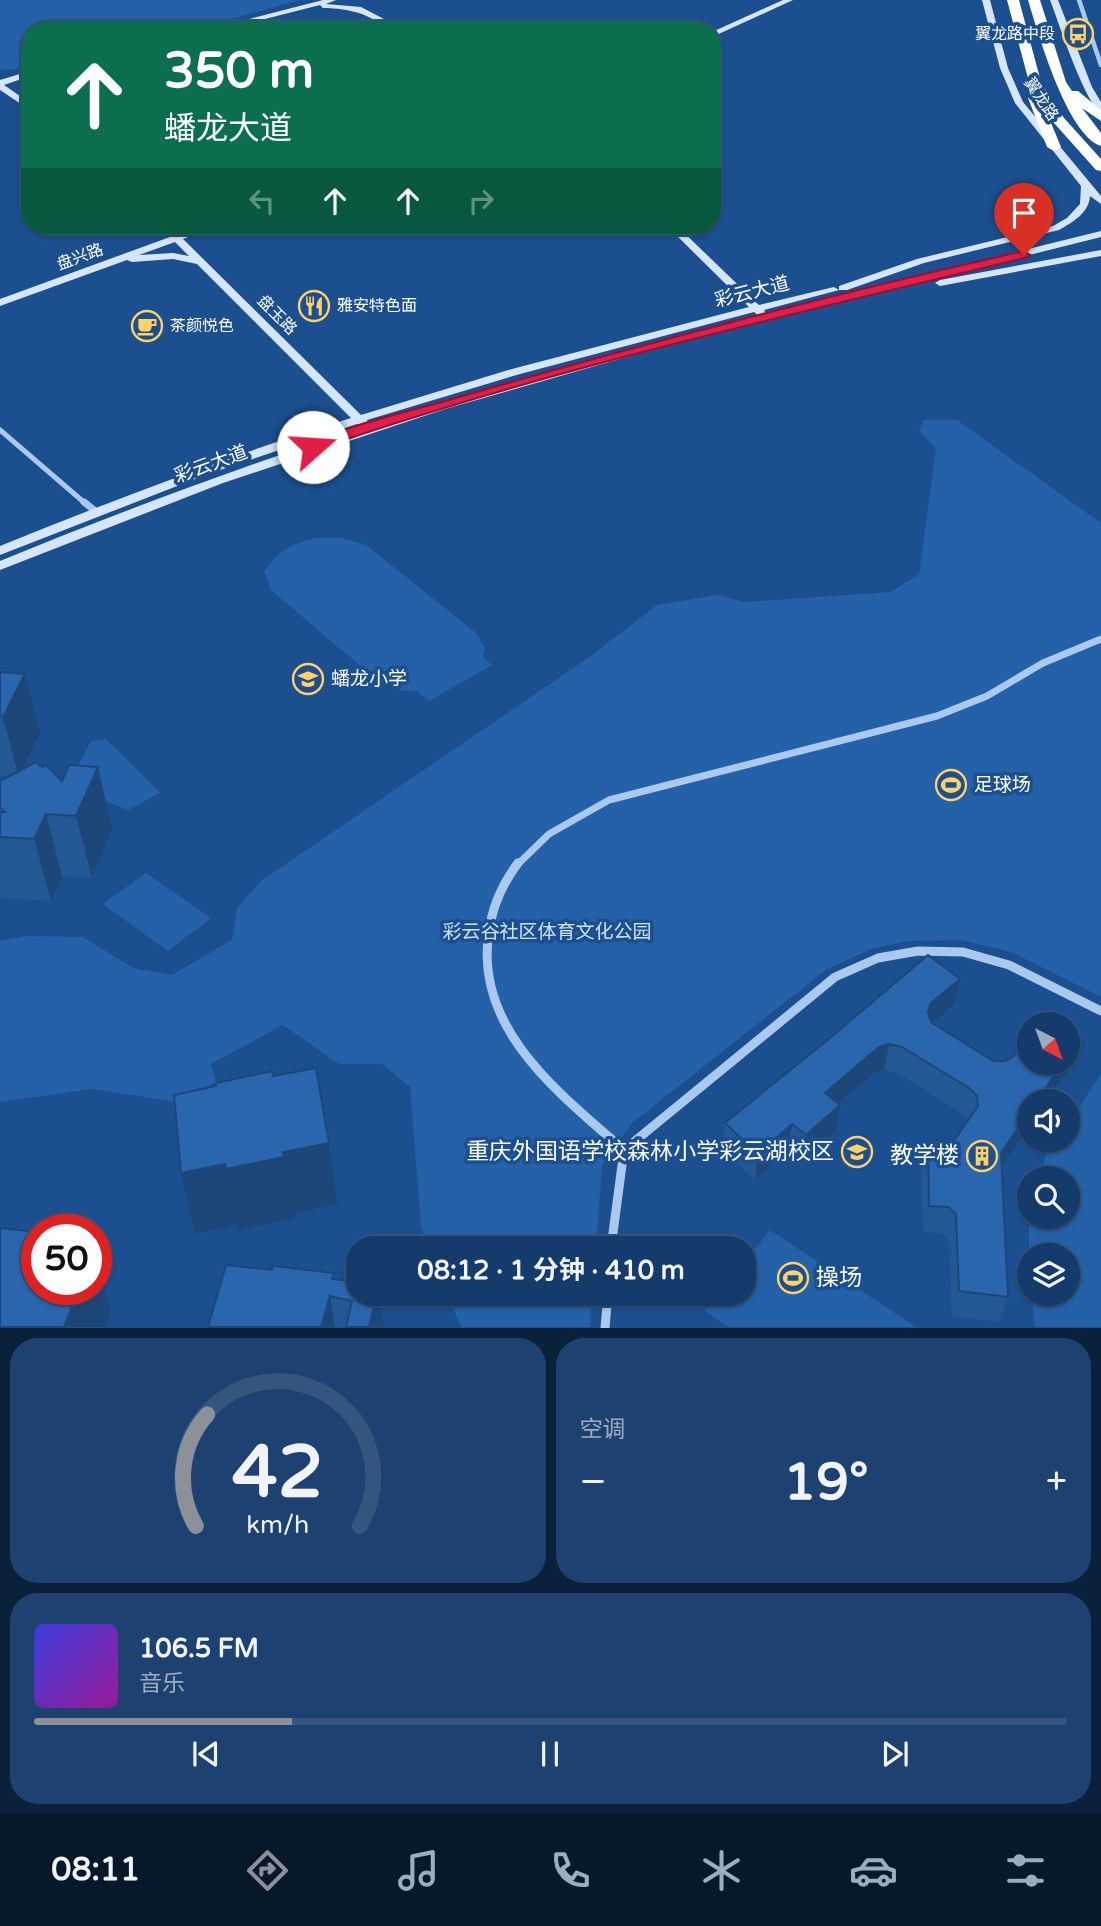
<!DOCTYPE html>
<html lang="zh">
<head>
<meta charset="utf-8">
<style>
  :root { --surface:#143b6b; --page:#1d4271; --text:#f1f3f6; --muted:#9dadc1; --line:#33557e; --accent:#8c9099 }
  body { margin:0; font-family:"Varela Round","Noto Sans SC",sans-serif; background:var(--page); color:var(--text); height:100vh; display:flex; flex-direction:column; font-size:26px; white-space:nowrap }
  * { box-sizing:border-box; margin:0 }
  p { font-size:23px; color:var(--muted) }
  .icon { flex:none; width:38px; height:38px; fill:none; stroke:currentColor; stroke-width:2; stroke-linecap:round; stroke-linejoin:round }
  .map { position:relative; height:1328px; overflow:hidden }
  .drawer { display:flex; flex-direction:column; gap:10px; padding:10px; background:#0b203b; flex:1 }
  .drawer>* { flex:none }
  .banner { position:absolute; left:21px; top:21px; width:700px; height:214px; border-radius:28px; box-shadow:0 2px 5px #0004,0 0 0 2px var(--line); background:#0b6e4f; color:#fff; overflow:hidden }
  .needle { width:46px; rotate:139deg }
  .controls { position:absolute; left:1017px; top:1012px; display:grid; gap:14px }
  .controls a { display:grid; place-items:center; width:63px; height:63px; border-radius:50%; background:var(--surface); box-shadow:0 2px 5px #0004,0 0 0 2px var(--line); font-size:35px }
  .speed { position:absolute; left:21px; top:1214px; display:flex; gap:14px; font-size:35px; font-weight:700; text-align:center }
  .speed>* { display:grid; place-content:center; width:91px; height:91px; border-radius:50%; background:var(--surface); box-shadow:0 2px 5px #0004,0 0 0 2px var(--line); line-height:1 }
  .speed .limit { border:10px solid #d22; background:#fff; color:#111 }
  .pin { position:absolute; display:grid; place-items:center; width:60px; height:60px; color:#fff; margin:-72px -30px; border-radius:50% 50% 50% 0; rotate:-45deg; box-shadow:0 0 7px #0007 }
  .pin .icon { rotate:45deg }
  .me { position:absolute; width:77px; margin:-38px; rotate:71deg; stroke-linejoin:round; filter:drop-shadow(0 0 5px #0008) }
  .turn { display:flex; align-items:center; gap:24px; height:147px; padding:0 28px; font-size:32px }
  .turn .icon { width:91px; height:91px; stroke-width:2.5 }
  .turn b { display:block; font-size:49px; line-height:60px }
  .lanes { display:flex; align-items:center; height:66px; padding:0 28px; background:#0003; justify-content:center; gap:35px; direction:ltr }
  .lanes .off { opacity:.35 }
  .big { font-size:52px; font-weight:700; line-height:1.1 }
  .drawer .widget { flex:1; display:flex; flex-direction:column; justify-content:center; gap:10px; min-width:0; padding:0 24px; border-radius:28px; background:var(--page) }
  .drawer .dial { align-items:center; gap:0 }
  .dial svg { height:182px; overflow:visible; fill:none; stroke:var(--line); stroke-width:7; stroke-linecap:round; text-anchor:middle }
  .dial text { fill:var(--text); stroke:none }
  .song { display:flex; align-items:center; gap:21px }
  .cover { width:84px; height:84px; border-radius:10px; background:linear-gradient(135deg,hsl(240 70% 55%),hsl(300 70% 35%)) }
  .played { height:7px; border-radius:4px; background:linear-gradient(90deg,var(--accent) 25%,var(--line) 25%) }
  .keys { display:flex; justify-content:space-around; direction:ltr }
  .heat { display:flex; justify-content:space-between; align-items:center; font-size:38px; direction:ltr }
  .drawer .tiles { flex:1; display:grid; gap:10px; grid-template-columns:1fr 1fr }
  .widget:last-child { grid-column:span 2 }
  .trip { position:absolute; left:346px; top:1236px; width:410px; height:70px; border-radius:28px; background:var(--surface); box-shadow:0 2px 5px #0004,0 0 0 2px var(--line); font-weight:700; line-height:70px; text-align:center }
  .dock { display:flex; height:112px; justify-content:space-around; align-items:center; background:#08182b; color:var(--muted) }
  .dock .icon { width:49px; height:49px }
  .dock .on { color:var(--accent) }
  .dock b { font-size:32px; color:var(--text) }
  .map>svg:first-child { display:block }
</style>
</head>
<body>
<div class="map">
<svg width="1101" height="1328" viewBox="0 0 1101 1328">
  <rect width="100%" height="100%" fill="#1b4f8f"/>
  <g fill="#2461a8">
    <polygon points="0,0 300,0 191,30 30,30 30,68 0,70"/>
    <polygon points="924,420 957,420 1101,523 1101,997 1011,952 960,940 909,941 874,948 827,969 632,1123 602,1165 596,1248 429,1248 421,1226 410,1087 382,1064 339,1064 283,1025 211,1064 216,1082 176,1102 92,1089 0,1102 0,941 26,936 83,937 133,968 172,975 232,940 237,908 261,881 588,658 657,605 717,595 745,602 891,592 919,574 936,449 919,430"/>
    <path d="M 315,538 L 343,538 L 366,545 L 476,633 L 485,648 L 483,658 L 492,665 L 429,701 L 417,691 L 403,691 L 378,681 L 271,590 L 264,572 C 278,551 291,544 315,538 Z"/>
    <polygon points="106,739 160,793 128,810 80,790 78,765 91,741"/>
    <polygon points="146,873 211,918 168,951 103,904"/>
    <polygon points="1101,1074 1101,1327 1035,1327 1031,1293 1068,1293 1068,1255 1029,1256 1029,1216 1068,1216 1068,1178 1038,1178 1045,1158 1058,1139 1068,1139 1068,1124"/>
    <polygon points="770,1230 916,1327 728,1327 705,1311 719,1293 744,1293 744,1263"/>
    <polygon points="447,1293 592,1293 590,1327 461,1327"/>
  </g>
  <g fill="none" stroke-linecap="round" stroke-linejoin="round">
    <polyline stroke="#a9c9ee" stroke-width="4.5" points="1079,0 1101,65"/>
    <polyline stroke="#a9c9ee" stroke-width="5" points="0,430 86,504"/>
    <g stroke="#a9c9ee" stroke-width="7">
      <polyline points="84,502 94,510"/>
      <polyline points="517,865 549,834 609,800 937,716 987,696 1043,663 1101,639"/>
    </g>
    <g stroke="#a9c9ee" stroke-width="9">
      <path d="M 518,863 C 503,883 492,907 489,932 C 473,1028 560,1094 624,1150"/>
      <polyline points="611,1248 624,1150 835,977 878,958 918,951 963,952 1009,965 1101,1011"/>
      <polyline points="605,1328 608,1293"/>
    </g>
    <g fill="#d6e6fa" fill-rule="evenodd">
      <path d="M 323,0 L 336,0 L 326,4 L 361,7 L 405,30 C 389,30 377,20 362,14 C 349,10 337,8 323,8 L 320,5 L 221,30 L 206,30 Z"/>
      <polygon points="783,0 793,0 712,37 712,32"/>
      <path d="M 982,0 L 990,0 L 1008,68 L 1023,102 L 1101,196 L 1101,204 L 1090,196 C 1089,213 1073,222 1059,230 L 924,263 L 847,290 L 839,290 L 839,286 L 917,259 L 1053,226 L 1067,218 L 1080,204 L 1081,186 L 1015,103 L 1000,68 Z"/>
      <path d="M 1050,0 L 1058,0 L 1092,87 L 1101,102 L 1101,113 C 1084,101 1059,23 1050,0 Z"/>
      <polygon points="30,71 30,76 4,85 30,103 30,110 0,90 0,80"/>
      <path d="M 159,226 L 169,226 L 178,234 L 202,226 L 215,226 L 183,239 L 361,415 L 512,369 L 749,307 L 667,226 L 677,226 L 759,305 L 834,287 L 839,290 L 764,310 L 766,314 L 1101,231 L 1101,237 L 658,348 L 445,409 L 223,483 L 0,570 L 0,561 C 119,512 240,467 363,427 L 357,424 L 208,474 L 0,555 L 0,546 C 116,499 232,455 351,418 L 197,264 L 173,259 L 132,262 L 127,260 L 0,306 L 0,299 L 170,237 ZM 175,242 L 189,256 L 173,253 L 139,255 ZM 754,312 L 759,316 L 586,361 L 369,425 L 367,420 L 520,374 Z"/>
      <polygon points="1101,250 1101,256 940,286 935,283 940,280"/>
    </g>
    <g fill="#fff" fill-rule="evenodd">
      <polygon points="1007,0 1019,0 1041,82 1064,118 1101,159 1101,171 1096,170 1054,123 1044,106 1061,147 1054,151 1047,147 1028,98 1037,95 1029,82"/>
      <path d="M 1028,0 L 1040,0 L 1066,82 L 1072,91 L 1078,91 L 1101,110 L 1101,121 L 1082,108 L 1101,133 L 1101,146 C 1067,135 1038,33 1028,0 Z"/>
    </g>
  </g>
  <g fill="#245895">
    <polygon points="0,672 40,734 24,769 112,829 92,878 62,876 51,901 0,898 0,781 8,777 0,776"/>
    <polygon points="954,1005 933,1023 993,1061 1071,1065 1029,1101 1029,1127 1001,1167 1008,1297 1000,1322 952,1317 949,1240 941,1233 923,1232 921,1165 928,1139 948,1143 955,1139 968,1120 963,1114 897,1073 884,1070 874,1073 838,1104 840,1105 836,1131 802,1161 788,1150 755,1180 722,1149 725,1123"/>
    <polygon points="272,1270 334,1273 335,1279 359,1293 380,1293 384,1327 208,1327"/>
  </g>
  <g fill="#1d4779">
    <polygon points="25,674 40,734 19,778 3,717"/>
    <polygon points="98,767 112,829 92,878 76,816"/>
    <polygon points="46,814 62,876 51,901 34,839"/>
    <polygon points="960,979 954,1005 925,1029 928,1012 931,1003"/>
    <polygon points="1079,1039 1071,1065 1047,1101 1037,1101 1063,1062 1068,1062 1068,1056"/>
    <polygon points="889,1044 884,1070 874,1073 820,1119 825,1093 879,1047"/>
    <polygon points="840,1105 836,1131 802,1161 806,1135"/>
    <polygon points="1029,1112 1029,1127 993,1179 1001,1153"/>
    <polygon points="792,1124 788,1150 755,1180 758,1154"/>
    <polygon points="329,1143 337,1204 294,1213 295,1218 239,1230 238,1225 195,1234 181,1173"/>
    <polygon points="96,1265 111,1312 105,1327 64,1327 78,1290 96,1290"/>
    <polygon points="377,1293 380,1293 384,1327 369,1327"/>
    <polygon points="330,1296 335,1327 321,1327"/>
  </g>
  <g fill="#2a66ad" stroke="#1d4779" stroke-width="2">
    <polygon points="0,672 25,674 3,717 0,716"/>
    <polygon points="36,762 42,767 46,765 62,781 69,765 98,767 76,816 46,814 34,839 0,837 0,812 5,812 0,807 0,781"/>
    <polygon points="928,955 960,979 931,1003 928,1012 931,1022 993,1061 1005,1061 1013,1057 1029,1036 1029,1062 1063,1062 1037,1101 1029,1101 1029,1112 1001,1153 1008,1297 959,1291 956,1214 948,1207 929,1206 928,1139 948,1143 955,1139 978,1106 977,1096 969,1088 902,1047 889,1044 879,1047 825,1093 840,1105 806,1135 792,1124 758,1154 725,1123 830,1038"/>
    <polygon points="1043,1018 1053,1024 1039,1024"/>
    <polygon points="1068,1032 1079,1039 1068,1056"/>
    <polygon points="316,1068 329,1143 283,1152 284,1157 226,1169 225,1164 181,1173 174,1095 216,1086 216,1083 272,1071 273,1076"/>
    <polygon points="0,1228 37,1232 37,1290 78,1290 64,1327 0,1327"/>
    <polygon points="226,1265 272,1270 273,1266 334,1273 332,1279 359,1282 359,1293 377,1293 369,1327 346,1327 352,1301 330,1296 321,1327 208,1327"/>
  </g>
  <path fill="#e11d48" stroke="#92132f" stroke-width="2" d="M 1024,251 L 1030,255 L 1028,257 C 790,315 549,369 318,449 L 313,451 L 306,447 C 322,432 416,409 442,402 C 634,346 828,295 1024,251 Z"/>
  <defs>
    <g id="bus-ring" transform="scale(1.575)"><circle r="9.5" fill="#1b4f8f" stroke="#ffd166" stroke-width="1.5"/><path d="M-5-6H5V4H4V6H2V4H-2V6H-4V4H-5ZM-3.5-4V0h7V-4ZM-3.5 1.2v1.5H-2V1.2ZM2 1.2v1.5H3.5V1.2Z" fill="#ffd166"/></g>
    <g id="restaurant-ring" transform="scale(1.575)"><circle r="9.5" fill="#1b4f8f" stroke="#ffd166" stroke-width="1.5"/><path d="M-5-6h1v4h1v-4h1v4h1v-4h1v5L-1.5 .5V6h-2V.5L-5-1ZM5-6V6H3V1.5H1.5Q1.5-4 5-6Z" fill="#ffd166"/></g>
    <g id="cafe-ring" transform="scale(1.575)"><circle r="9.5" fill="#1b4f8f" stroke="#ffd166" stroke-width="1.5"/><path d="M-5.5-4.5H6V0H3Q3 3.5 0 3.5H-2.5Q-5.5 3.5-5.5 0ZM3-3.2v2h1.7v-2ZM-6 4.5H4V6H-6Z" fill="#ffd166"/></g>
    <g id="school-ring" transform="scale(1.575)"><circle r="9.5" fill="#1b4f8f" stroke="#ffd166" stroke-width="1.5"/><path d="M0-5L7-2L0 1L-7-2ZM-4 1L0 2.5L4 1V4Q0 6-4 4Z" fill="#ffd166"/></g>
    <g id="stadium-ring" transform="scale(1.575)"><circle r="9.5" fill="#1b4f8f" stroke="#ffd166" stroke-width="1.5"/><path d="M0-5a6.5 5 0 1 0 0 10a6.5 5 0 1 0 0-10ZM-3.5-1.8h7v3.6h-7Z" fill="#ffd166"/></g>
    <g id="building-ring" transform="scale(1.575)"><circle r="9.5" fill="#1b4f8f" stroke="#ffd166" stroke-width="1.5"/><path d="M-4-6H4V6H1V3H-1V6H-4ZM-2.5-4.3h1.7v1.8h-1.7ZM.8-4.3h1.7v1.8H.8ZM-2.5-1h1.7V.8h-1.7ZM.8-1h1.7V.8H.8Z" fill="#ffd166"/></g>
  </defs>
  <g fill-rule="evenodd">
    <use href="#bus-ring" x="1078" y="34"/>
    <use href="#restaurant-ring" x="314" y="306"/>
    <use href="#cafe-ring" x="147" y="326"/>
    <use href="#school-ring" x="308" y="679"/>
    <use href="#stadium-ring" x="951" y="785"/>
    <use href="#school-ring" x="857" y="1152"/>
    <use href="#building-ring" x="982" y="1156"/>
    <use href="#stadium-ring" x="793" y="1278"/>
  </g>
  <g text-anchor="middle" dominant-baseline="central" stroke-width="7" stroke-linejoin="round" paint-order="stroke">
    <g font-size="16" fill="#fff" stroke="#1b4f8f" text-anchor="start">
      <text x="1055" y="34" text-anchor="end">翼龙路中段</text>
      <text x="337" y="306">雅安特色面</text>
      <text x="170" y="326">茶颜悦色</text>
    </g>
    <g font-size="16" fill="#fff" stroke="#1b4f8f">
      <text transform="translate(1041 99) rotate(56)">翼龙路</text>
      <text transform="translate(80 257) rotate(-20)">盘兴路</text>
      <text transform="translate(277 315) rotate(45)">盘玉路</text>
    </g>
    <g font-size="19" fill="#fff" stroke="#1b4f8f">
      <text transform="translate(752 292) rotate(-14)">彩云大道</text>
      <text transform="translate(211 464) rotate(-20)">彩云大道</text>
    </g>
    <g font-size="19" fill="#fff" stroke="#1b4f8f" text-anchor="start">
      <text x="331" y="679">蟠龙小学</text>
      <text x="974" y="785">足球场</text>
    </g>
    <g font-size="19" fill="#cfe3fa" stroke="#1b4f8f">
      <text x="547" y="932">彩云谷社区体育文化公园</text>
    </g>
    <g font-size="23" fill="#fff" stroke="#1b4f8f" text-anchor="end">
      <text x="834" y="1152">重庆外国语学校森林小学彩云湖校区</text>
      <text x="959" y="1156">教学楼</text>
      <text x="816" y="1278" text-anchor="start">操场</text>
    </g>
  </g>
</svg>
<div class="controls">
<a><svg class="needle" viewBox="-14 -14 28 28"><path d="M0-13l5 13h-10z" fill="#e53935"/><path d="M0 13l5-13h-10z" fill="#9dadc1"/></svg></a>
<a><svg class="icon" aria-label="sound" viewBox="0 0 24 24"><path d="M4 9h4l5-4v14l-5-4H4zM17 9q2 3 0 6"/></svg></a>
<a><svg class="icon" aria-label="search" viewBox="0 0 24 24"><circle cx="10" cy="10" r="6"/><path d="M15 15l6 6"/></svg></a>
<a><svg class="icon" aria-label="layers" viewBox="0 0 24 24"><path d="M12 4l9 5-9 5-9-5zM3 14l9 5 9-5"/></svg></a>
</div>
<div class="speed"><div class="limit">50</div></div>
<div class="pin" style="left:1024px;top:255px;background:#d93025"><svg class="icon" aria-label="arrive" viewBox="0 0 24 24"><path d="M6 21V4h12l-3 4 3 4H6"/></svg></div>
<svg class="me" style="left:313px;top:447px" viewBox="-20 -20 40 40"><circle r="19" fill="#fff"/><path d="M0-13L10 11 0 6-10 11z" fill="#e11d48"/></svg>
<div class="trip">08:12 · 1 分钟 · 410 m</div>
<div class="banner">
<div class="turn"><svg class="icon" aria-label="ahead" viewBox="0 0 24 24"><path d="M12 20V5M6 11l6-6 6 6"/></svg><div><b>350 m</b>蟠龙大道</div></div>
<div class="lanes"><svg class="icon off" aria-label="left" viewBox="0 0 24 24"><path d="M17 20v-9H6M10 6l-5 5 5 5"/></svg><svg class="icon" aria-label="ahead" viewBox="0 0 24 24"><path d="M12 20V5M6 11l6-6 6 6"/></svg><svg class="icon" aria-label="ahead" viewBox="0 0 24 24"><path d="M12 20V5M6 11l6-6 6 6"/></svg><svg class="icon off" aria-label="right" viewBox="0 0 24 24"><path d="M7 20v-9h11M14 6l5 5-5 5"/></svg></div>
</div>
</div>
<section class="drawer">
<div class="tiles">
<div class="widget dial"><svg viewBox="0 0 100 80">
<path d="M14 69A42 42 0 1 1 86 69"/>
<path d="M14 69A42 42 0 0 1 19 20" stroke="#8c9099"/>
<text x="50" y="56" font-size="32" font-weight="700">42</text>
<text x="50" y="72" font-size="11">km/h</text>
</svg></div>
<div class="widget"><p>空调</p>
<div class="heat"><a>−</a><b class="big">19°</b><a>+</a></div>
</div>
<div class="widget">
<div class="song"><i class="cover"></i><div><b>106.5 FM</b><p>音乐</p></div></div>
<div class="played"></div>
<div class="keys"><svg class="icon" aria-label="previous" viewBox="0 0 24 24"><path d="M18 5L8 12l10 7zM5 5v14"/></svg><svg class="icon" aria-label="pause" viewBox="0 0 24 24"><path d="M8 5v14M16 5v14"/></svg><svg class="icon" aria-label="next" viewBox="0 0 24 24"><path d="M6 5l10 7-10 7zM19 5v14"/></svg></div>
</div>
</div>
</section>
<nav class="dock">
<b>08:11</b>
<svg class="icon on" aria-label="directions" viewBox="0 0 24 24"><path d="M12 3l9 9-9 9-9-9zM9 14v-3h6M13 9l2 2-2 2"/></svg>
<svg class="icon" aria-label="music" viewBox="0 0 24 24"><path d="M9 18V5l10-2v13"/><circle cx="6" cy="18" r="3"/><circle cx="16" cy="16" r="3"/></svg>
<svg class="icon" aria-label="phone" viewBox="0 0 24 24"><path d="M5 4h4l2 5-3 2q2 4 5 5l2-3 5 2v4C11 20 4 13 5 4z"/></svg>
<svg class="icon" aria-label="climate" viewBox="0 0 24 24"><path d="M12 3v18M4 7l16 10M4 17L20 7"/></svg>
<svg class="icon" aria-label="car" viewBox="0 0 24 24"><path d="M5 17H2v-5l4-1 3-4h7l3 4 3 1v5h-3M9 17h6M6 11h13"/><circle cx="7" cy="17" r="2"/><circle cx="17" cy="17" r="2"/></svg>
<svg class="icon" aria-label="filters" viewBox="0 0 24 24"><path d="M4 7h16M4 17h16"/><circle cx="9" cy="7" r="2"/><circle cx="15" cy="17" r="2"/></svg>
</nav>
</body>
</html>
